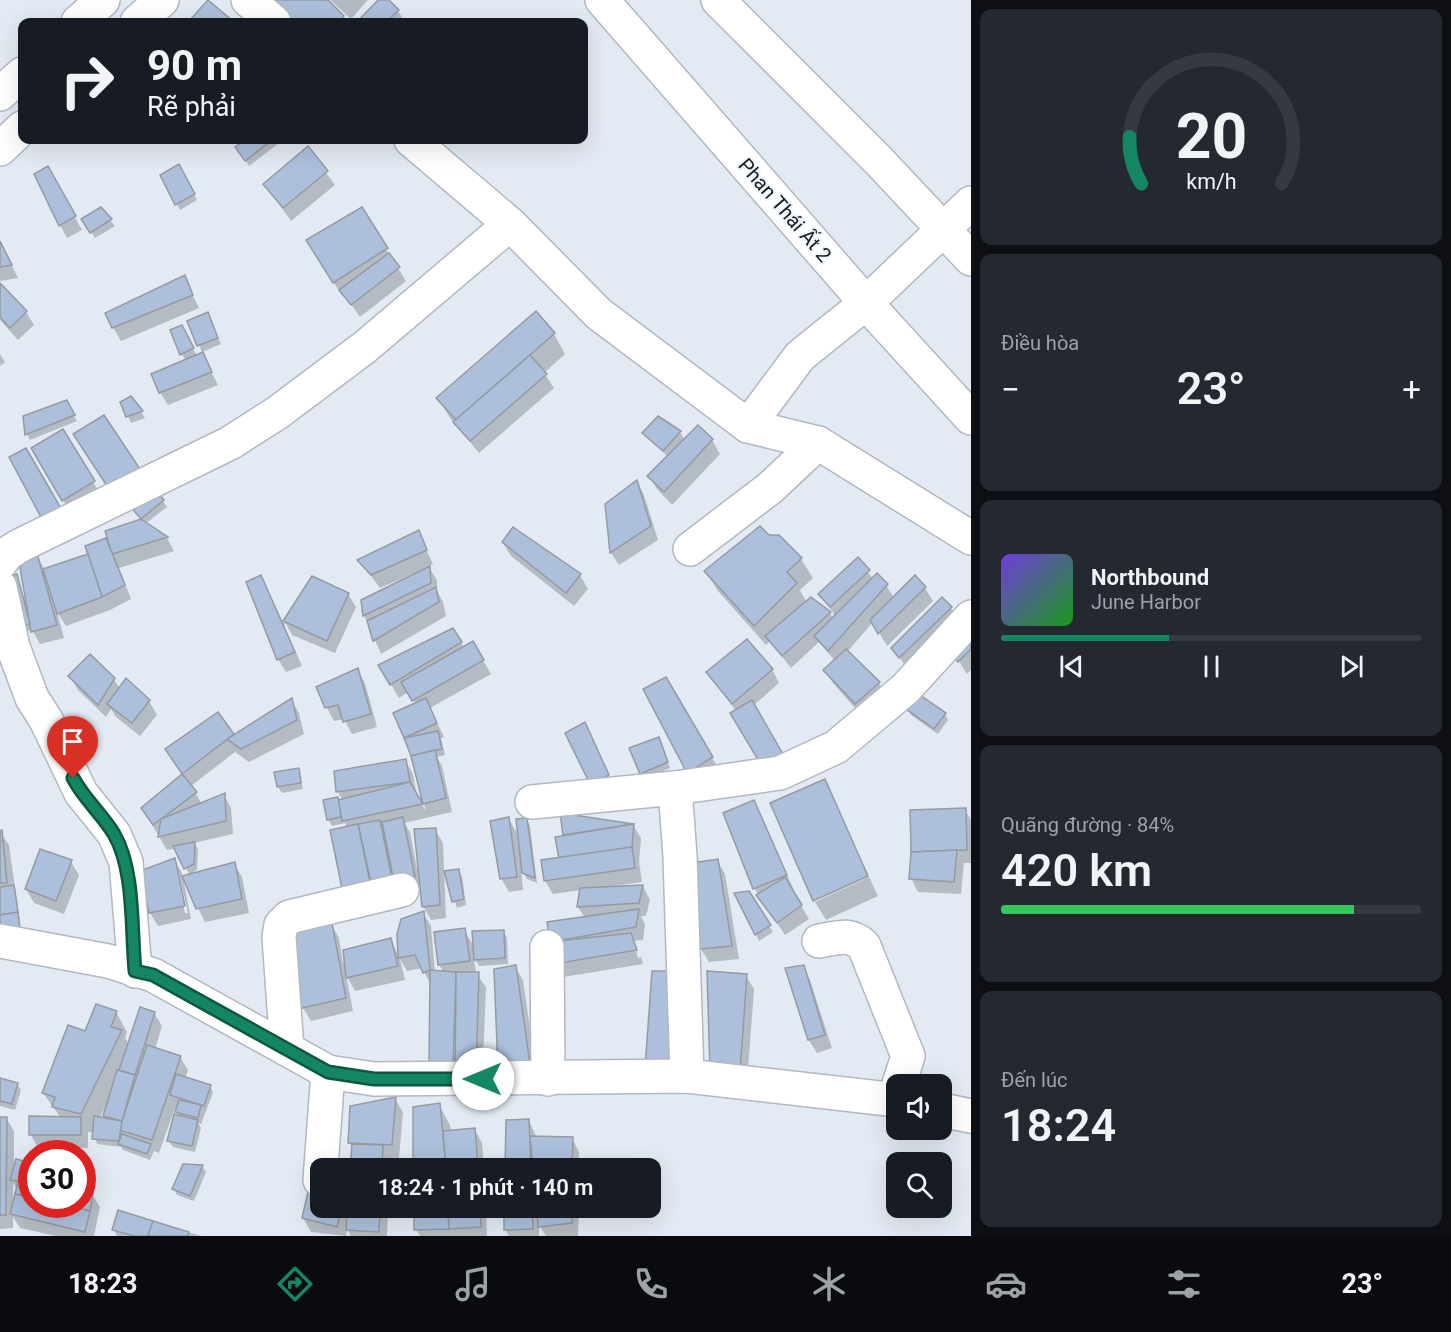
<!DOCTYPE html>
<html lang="vi">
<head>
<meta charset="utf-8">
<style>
  :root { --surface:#171b24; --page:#242831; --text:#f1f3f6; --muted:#9ea1a6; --line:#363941; --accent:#158664 }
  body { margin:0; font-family:Roboto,sans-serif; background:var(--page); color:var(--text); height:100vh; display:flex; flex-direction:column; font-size:22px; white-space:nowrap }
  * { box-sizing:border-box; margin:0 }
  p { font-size:20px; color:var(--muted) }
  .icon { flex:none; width:33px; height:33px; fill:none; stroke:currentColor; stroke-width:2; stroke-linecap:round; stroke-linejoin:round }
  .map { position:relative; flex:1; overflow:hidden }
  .side { display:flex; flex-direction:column; gap:9px; padding:9px; background:#0d0f14; width:480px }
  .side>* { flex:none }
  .banner { position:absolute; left:18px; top:18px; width:570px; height:126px; border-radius:12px; box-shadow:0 6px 24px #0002; background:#171b24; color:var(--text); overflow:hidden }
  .fabs { position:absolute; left:886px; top:1074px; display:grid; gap:12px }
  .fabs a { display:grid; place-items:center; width:66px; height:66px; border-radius:12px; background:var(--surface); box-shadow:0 6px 24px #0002; font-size:30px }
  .speed { position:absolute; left:18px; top:1140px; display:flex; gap:12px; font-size:30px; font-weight:700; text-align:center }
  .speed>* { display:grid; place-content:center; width:78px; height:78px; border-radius:50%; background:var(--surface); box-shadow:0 6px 24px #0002; line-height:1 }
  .speed .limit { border:9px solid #d22; background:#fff; color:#111 }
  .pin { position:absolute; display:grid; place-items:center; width:51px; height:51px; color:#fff; margin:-62px -26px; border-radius:50% 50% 50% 0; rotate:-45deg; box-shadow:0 0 6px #0007 }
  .pin .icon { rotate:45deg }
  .me { position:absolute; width:66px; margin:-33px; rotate:270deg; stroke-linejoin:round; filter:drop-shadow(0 0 4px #0008) }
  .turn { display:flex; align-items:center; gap:21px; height:126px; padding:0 30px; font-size:27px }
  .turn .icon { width:78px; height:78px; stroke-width:2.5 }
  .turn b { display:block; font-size:42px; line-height:51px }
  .big { font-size:45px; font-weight:600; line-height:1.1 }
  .side .tile { flex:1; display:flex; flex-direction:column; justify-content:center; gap:9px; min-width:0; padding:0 21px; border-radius:12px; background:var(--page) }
  .side .dial { align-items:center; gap:0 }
  .dial svg { height:156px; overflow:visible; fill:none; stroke:var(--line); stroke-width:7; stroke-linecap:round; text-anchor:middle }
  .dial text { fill:var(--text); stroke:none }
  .song { display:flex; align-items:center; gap:18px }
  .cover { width:72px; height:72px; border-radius:9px; background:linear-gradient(135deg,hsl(260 70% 55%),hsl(120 70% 35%)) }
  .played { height:6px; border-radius:3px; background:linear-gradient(90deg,var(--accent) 40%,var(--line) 40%) }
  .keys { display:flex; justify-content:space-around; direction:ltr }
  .heat { display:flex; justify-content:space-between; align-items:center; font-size:33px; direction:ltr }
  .charge { height:9px; border-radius:4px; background:linear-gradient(90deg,#34c759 84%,var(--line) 0) }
  .trip { position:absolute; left:310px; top:1158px; width:351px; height:60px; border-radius:12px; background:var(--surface); box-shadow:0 6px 24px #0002; font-weight:600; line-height:60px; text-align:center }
  .tab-bar { display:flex; height:96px; justify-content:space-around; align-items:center; background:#090b0e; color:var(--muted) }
  .tab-bar .icon { width:42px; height:42px }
  .tab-bar .on { color:var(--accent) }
  .tab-bar b { font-size:27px; color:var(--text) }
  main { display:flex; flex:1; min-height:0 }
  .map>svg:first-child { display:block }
</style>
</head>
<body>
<main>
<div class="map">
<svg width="971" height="1236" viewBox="0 0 971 1236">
  <rect width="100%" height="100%" fill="#e3eaf3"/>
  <g fill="#0003" fill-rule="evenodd">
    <polygon points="328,0 346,22 284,22"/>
    <polygon points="330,0 368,0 351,19"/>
    <polygon points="380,0 387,0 398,11 405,22 359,22"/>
    <polygon points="208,2 232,22 190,22"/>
    <polygon points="247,140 283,140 249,166 237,148"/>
    <polygon points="308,148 335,185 291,221 265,184"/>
    <polygon points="179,166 197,200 180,210 162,176"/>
    <polygon points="47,168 82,230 67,238 60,225"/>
    <polygon points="101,209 115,226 95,238 83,219"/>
    <polygon points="361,209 406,281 360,317 344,294 342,296 316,253"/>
    <polygon points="0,242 18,278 0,281"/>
    <polygon points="184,277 199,308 121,341 113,327"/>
    <polygon points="0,285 26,312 34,325 18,340 0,320"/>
    <polygon points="536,313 554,334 565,354 544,373 554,388 479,453 450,418 438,398"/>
    <polygon points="207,314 221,344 202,352 189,322"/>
    <polygon points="185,333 197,356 202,354 218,385 168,405 160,392 186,361 182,354"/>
    <polygon points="0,354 5,362 0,366"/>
    <polygon points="131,397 145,418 131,423 122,402"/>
    <polygon points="66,402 77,421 30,440 27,434"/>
    <polygon points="658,418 680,432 685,440 698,427 712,440 720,454 672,505 657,489 649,476 668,457 644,433"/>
    <polygon points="33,448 93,482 101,495 71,514"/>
    <polygon points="637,482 644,495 658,540 619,565 611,553 606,504"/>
    <polygon points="154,488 167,507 145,524 167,538 174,551 119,568 131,599 110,610 66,626 57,612 64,638 40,644 32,630 22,633 16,576 25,600 27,600 35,552 45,570 90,555 87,547 142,520 135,512"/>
    <polygon points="513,529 580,575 588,589 574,606 511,556 503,543"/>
    <polygon points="418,532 433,564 428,566 437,580 437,591 443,602 446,616 381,654 364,615 413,576 412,574 380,588 360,561"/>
    <polygon points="769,536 801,559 813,578 800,590 807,603 830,613 833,619 836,617 820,594 858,559 873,579 886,585 894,598 925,588 933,601 887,646 873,622 847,652 879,683 886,696 863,717 833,683 825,670 835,661 819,642 791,668 770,641 766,645 718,591 706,571"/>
    <polygon points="261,576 283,623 313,578 348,594 356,607 335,653 292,635 286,624 284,625 302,666 286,672 278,659"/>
    <polygon points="951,608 959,621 908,670 893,648"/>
    <polygon points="971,628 971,670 967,674 951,648"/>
    <polygon points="453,630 464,648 473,643 491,674 430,708 444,737 441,738 445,755 437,757 442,766 452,812 404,823 410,832 417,869 435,829 443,843 446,918 431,920 423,906 422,891 377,901 345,823 332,826 328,819 339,802 343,801 338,792 335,772 405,760 413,774 417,797 426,811 405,737 416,704 408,692 399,698 380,666"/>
    <polygon points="772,669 779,683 753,706 736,711 708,672"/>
    <polygon points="357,670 365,683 377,727 352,734 344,719 334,721 327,708"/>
    <polygon points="70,676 114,679 120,689 149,701 157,715 140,736 116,717 111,709 106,717 78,690"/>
    <polygon points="665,679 720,771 696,785"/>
    <polygon points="291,700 299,713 304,734 249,762 235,752 191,786 202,804 224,795 231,808 233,834 194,843 198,849 197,870 190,874 234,864 242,877 249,913 205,922 198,908 190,876 176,848 167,850 142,808 183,775 175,763 217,714 234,737"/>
    <polygon points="908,709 945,714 948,720 938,734 911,715"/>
    <polygon points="658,738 670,768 645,779 641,773"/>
    <polygon points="298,769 303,789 282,793 278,787"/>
    <polygon points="824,781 868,874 814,899"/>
    <polygon points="965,810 971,820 971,863 964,863 961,894 918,892 911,878 911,812"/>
    <polygon points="562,815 633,825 641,838 639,862 642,882 614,886 614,888 643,886 650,900 646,916 641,916 645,924 643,940 634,941 638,958 641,957 643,964 563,977 548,923 585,918 578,907 581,890 553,894 545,881 560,859 566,836"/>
    <polygon points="761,816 793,888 791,889 809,919 785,935 754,888"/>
    <polygon points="509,819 519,837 526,819 530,826 537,883 527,879 521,869 523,890 509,892 501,878"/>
    <polygon points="0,832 9,845 22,936 0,928"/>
    <path d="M 174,860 L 182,873 L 191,919 L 158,926 L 150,913 ZM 176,873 L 179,873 L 188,913 L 185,913 Z"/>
    <polygon points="717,860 725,874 739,959 709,962 701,949 693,865"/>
    <polygon points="71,862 79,875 64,914 34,903 26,889"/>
    <polygon points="458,870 462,877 466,905 457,908 446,872"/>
    <polygon points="869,877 878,896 826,920 815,902"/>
    <polygon points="748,893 773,932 759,941 737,894"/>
    <polygon points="423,913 431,926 435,972 444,972 439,965 464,929 474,947 503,931 507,938 508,964 479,966 474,958 476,973 486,987 482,1086 438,1080 431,985 422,968 407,971 400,959 405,980 355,991 346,975 353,1011 311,1021 303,1008 331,924 339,938 343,963 390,940 399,956"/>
    <polygon points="515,967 523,980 538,1084 507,1085"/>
    <polygon points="803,967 810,980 832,1048 817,1053 809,1040 787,969"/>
    <polygon points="746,976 754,989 747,1084 719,1085"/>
    <path d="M 116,1012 L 127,1032 L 125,1038 L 129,1044 L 154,1013 L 162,1026 L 155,1049 L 180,1057 L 188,1070 L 185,1079 L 210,1086 L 213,1093 L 201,1124 L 198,1123 L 201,1128 L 195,1152 L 173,1147 L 169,1141 L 180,1117 L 175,1108 L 159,1153 L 154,1151 L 150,1160 L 123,1150 L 121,1147 L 97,1144 L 94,1133 L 88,1132 L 88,1148 L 38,1148 L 31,1135 L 61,1118 L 43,1093 L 86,1032 ZM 106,1105 L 105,1116 L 107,1120 L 100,1118 Z"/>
    <polygon points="0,1080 17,1084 21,1090 15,1110 0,1106"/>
    <polygon points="395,1099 403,1112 399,1158 390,1158 389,1168 352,1168 353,1149 349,1142"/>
    <polygon points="439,1105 450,1125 451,1132 475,1130 482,1143 484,1168 415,1168 414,1108"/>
    <path d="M 0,1118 L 6,1118 L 14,1131 L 14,1170 L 32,1204 L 82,1204 L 82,1181 L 85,1192 L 92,1194 L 100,1207 L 94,1236 L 56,1236 L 20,1228 L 13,1217 L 13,1228 L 0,1229 ZM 13,1183 L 18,1191 L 13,1203 Z"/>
    <polygon points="529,1121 537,1138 572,1138 579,1152 579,1168 507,1168 508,1122"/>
    <polygon points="202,1166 206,1172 194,1201 177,1195 174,1189"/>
    <polygon points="321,1196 321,1208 347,1208 349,1211 349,1208 388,1208 387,1236 351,1236 347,1229 346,1236 311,1232 303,1218"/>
    <polygon points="415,1208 486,1208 487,1236 420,1236 416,1229"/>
    <polygon points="506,1208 579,1208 578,1236 546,1236 539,1225 539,1236 509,1236 505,1230"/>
    <polygon points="119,1212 202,1236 117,1236 114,1230"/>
  </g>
  <g fill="#acc0db" stroke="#949aa2" stroke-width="1.5">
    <polygon points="208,0 234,22 188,22"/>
    <polygon points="269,0 328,0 344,16 338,22 292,22"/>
    <polygon points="378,0 389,0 399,10 386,22 357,22"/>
    <polygon points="245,140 272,140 245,161 235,147"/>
    <polygon points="308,146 328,171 283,208 263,184"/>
    <polygon points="179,164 195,194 175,205 160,175"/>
    <polygon points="48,166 76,216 59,226 34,174"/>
    <polygon points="101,207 112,219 90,233 81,219"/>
    <polygon points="362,207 388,248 333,283 306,240"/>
    <polygon points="0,241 12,265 0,267"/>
    <polygon points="389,253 400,267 351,305 339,290"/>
    <polygon points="185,275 193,295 112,328 105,313"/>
    <polygon points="0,283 27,311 10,328 0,317"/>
    <polygon points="536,311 555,333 456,420 436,398"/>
    <polygon points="208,312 218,338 197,346 187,321"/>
    <polygon points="182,325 194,348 180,355 170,330"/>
    <polygon points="203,352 212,372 159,393 151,374"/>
    <polygon points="530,355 547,374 470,441 453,422"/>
    <polygon points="131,396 143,411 126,417 120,402"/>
    <polygon points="67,400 75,415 25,435 23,416"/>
    <polygon points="104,415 140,469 109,489 73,434"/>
    <polygon points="658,416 681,431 663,451 642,433"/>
    <polygon points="698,425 713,439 664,492 647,476"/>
    <polygon points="63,429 95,481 62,501 31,448"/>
    <polygon points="26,448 62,510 43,521 9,457"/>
    <polygon points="637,480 651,526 610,553 605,504"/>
    <polygon points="154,486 164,500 141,519 130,506"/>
    <polygon points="141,519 168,537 112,554 105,531"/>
    <polygon points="760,526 769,535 779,535 802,558 787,572 797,583 754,626 704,571"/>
    <polygon points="513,527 581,574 566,593 502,542"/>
    <polygon points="419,530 427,550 371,575 357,560"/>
    <polygon points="106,538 125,585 102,597 85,546"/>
    <polygon points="36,550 57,625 31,632 18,556"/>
    <polygon points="88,554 102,597 57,614 43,569"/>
    <polygon points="858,557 870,570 830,607 818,594"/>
    <polygon points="430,566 431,583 363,616 361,600"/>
    <polygon points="877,573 888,584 828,651 814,636"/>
    <polygon points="17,574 30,624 17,627 3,578"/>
    <polygon points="261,575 295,652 277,660 246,582"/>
    <polygon points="915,575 926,587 878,634 870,620"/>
    <polygon points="312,576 349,593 327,641 283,621"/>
    <polygon points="436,587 439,602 373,641 367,621"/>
    <polygon points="811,597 831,612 782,656 765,636"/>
    <polygon points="942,597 952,607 899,658 891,648"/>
    <polygon points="971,626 971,649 958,662 949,648"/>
    <polygon points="453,628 462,642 390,685 378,665"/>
    <polygon points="747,639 773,669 732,704 706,672"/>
    <polygon points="473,641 484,660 412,701 401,682"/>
    <polygon points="846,649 880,682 855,704 823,670"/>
    <polygon points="90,654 115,678 98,705 68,676"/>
    <polygon points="358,668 371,714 343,722 338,705 325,708 316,687"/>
    <polygon points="666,677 713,757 687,773 643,689"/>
    <polygon points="126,678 150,700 132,723 107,704"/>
    <polygon points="917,693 946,713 934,729 906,709"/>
    <polygon points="292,698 297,720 241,749 227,739"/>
    <polygon points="426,698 437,723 404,738 393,713"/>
    <polygon points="752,700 784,756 763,768 730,713"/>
    <polygon points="218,712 234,734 182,774 165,749"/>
    <polygon points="585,722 609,775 590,784 565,733"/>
    <polygon points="438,731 442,749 411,756 404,738"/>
    <polygon points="659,737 668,762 640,774 629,748"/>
    <polygon points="435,750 446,798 423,804 411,756"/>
    <polygon points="406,759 410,782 336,792 334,771"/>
    <polygon points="299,768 301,783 277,787 274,772"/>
    <polygon points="182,774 197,792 153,825 141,808"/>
    <polygon points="825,779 868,876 813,901 770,803"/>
    <polygon points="410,782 423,804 342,821 338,800"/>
    <polygon points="225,793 226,821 158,837 161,819"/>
    <polygon points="338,797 341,817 327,820 323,800"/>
    <polygon points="754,800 787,875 753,889 723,813"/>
    <polygon points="966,808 967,850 911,852 910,810"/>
    <polygon points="560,813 634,824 563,835"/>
    <polygon points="403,817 415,877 394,882 382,822"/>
    <polygon points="509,817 517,877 500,879 490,821"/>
    <polygon points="527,818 535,878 522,873 516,819"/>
    <polygon points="380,820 393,883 372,887 358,824"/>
    <polygon points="358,824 372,892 344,898 330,830"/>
    <polygon points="634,824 632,847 559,859 555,837"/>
    <polygon points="436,828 440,905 422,907 414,829"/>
    <polygon points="2,830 7,883 0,883 0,831"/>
    <polygon points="195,842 194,864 184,869 173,846"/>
    <polygon points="632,847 635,868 544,881 541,860"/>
    <polygon points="40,849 72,860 56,901 25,889"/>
    <polygon points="957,850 954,882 909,879 911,852"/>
    <polygon points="175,858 185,906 149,913 140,871"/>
    <polygon points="718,859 732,946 700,949 692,863"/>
    <polygon points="235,862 242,899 196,909 182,876"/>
    <polygon points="459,869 464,899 452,902 444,871"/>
    <polygon points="785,877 802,905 777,923 756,895"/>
    <polygon points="14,885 18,912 0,915 0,887"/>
    <polygon points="643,885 639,903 577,907 580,888"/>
    <polygon points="749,891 771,925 755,935 734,893"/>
    <polygon points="639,909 636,927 550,942 547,922"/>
    <polygon points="424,911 430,970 423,973 415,955 398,958 397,934 401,919"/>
    <polygon points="18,912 20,930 0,933 0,915"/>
    <polygon points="332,923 346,998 302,1008 285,933"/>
    <polygon points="465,928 470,961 438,965 434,932"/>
    <polygon points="504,930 505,958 474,960 472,931"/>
    <polygon points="631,933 637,950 554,964 550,942"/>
    <polygon points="391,938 398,966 346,978 343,950"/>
    <polygon points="516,965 531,1071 498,1072 494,969"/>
    <polygon points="804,965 825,1035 808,1040 785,968"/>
    <polygon points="430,970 456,972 453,1067 429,1067"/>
    <polygon points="652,971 676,971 676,1069 645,1068"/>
    <polygon points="707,971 747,974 740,1071 710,1072"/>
    <polygon points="456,972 479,972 476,1073 455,1078"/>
    <polygon points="96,1004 117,1011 111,1027 122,1030 81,1114 52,1107 55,1097 42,1093 68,1025 85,1031"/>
    <polygon points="140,1007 155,1012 135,1075 119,1070"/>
    <polygon points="147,1045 181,1056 152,1140 119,1130"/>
    <polygon points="117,1070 135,1075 122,1121 103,1116"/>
    <polygon points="176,1074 211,1085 204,1106 170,1095"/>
    <polygon points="0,1078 18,1083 12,1104 0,1101"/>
    <polygon points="396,1097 392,1145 348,1143 350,1106"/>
    <polygon points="179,1100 201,1105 198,1118 175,1112"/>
    <polygon points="440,1103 446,1168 413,1168 413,1107"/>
    <polygon points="174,1114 198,1120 192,1146 167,1141"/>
    <polygon points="29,1116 81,1117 81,1135 29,1135"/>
    <polygon points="94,1116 122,1121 119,1141 92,1139"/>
    <polygon points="0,1117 7,1117 6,1215 0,1215"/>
    <polygon points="529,1119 531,1168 505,1168 506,1120"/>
    <polygon points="475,1128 478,1168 446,1168 443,1131"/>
    <polygon points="122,1134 151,1144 147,1154 118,1144"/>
    <polygon points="530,1136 573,1137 572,1168 533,1168"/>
    <polygon points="352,1144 383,1145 382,1168 350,1168"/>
    <polygon points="16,1159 32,1163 32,1198 15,1194 18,1181 10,1180"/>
    <polygon points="183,1164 203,1165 190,1196 172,1189"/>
    <polygon points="82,1190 93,1192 90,1211 61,1204 82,1204"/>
    <polygon points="308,1192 321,1195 321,1208 342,1208 337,1227 302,1218"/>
    <polygon points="15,1194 32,1198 32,1204 61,1204 90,1211 85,1232 10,1214"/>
    <polygon points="347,1208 380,1208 379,1232 346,1230"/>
    <polygon points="414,1208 448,1208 449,1229 414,1230"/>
    <polygon points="448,1208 480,1208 481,1227 449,1229"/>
    <polygon points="504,1208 532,1208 533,1229 504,1230"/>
    <polygon points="537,1208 572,1208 572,1223 538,1227"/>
    <polygon points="118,1210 153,1221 148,1236 135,1236 112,1230"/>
    <polygon points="153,1221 189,1232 188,1236 148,1236"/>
  </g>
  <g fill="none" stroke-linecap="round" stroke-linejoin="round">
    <g stroke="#b2b8c1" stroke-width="36">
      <g id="minor">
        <polyline points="248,0 274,22"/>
        <polyline points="602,0 866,303 971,418"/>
        <polyline points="718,0 878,160 971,259"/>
        <polyline points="411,140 510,224 599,314 748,426 818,443 971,538"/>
        <polyline points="748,426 800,356 866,303 971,203"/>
        <polyline points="690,549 770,488 818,443"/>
        <polyline points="0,563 8,553 19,546 230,443 277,413 365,347 510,224"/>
        <polyline points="0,587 13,647 32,698 46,720 81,793 114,834 126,862 135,971"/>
        <polyline points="675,788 680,856 687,1076"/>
        <polyline points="532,802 675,788 780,773 836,747 905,689 971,617"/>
        <polyline points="0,941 108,961 153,975 328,1072 374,1079 687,1076 897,1100"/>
        <path d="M 819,941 C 837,938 850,932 864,946 L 908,1056 L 899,1084"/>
        <polyline points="547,947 548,1079"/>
        <polyline points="287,1049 279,937 281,925 289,917 402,890"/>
        <polyline points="942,1110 971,1116"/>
        <polyline points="320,1180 328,1072"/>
      </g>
    </g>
    <g stroke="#b2b8c1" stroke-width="36">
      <g id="major">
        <polyline points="78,22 103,0"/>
        <polyline points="137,22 162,0"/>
        <polyline points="0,94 22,74"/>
        <polyline points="0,149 22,128"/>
      </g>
    </g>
    <use href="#minor" stroke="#fff" stroke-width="33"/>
    <use href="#major" stroke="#fff" stroke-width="33"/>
  </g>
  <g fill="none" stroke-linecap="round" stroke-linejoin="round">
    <g stroke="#0e5741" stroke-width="15">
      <path id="route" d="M 73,778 C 84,799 102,814 114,834 C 135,870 131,929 135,971 L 153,975 L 328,1072 L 374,1079 L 483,1079"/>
    </g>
    <use href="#route" stroke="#158664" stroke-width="10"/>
  </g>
  <g text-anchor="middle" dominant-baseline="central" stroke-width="4.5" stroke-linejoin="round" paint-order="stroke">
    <g font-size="20" fill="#181b1e" stroke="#f1f7fe">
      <text transform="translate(785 210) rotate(49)">Phan Thái Ất 2</text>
    </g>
  </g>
</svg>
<div class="fabs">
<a><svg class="icon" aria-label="sound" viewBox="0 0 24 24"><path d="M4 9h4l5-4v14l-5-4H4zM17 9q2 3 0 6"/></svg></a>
<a><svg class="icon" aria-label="search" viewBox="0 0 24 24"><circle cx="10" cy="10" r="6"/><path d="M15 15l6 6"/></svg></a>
</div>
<div class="speed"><div class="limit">30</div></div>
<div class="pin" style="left:73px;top:778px;background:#d93025"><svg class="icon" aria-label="arrive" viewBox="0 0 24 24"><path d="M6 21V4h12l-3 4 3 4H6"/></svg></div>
<svg class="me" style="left:483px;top:1079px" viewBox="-20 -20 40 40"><circle r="19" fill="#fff"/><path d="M0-13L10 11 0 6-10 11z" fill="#158664"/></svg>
<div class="trip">18:24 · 1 phút · 140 m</div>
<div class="banner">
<div class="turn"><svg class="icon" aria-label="right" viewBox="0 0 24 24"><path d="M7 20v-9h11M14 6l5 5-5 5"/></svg><div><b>90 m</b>Rẽ phải</div></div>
</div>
</div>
<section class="side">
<div class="tile dial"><svg viewBox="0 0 100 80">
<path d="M14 69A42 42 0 1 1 86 69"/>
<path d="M14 69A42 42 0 0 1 8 45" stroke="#158664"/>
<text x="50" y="56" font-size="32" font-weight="700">20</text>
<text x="50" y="72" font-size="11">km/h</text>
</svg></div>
<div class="tile"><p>Điều hòa</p>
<div class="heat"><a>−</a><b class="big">23°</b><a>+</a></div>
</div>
<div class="tile">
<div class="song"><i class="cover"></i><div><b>Northbound</b><p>June Harbor</p></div></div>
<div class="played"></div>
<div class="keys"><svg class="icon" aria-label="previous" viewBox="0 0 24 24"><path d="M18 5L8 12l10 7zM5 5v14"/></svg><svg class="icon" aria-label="pause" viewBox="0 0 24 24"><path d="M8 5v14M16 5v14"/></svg><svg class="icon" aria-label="next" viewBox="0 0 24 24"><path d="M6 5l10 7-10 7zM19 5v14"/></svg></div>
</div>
<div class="tile"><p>Quãng đường · 84%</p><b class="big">420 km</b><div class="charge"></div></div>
<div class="tile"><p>Đến lúc</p><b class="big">18:24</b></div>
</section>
</main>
<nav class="tab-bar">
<b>18:23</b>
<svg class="icon on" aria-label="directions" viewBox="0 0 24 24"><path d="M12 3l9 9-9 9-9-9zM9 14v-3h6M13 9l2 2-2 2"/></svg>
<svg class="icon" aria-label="music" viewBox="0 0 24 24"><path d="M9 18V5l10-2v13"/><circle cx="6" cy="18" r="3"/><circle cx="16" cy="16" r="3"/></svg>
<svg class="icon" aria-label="phone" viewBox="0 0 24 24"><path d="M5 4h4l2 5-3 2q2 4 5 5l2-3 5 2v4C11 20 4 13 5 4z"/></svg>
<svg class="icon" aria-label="climate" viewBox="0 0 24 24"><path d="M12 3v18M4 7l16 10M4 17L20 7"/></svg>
<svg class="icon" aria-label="car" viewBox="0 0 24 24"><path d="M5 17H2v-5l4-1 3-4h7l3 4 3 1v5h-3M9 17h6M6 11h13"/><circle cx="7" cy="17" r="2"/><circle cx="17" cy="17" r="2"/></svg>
<svg class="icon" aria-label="filters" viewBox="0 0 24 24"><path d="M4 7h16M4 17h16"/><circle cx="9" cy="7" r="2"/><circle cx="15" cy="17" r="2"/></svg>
<b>23°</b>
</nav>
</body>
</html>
